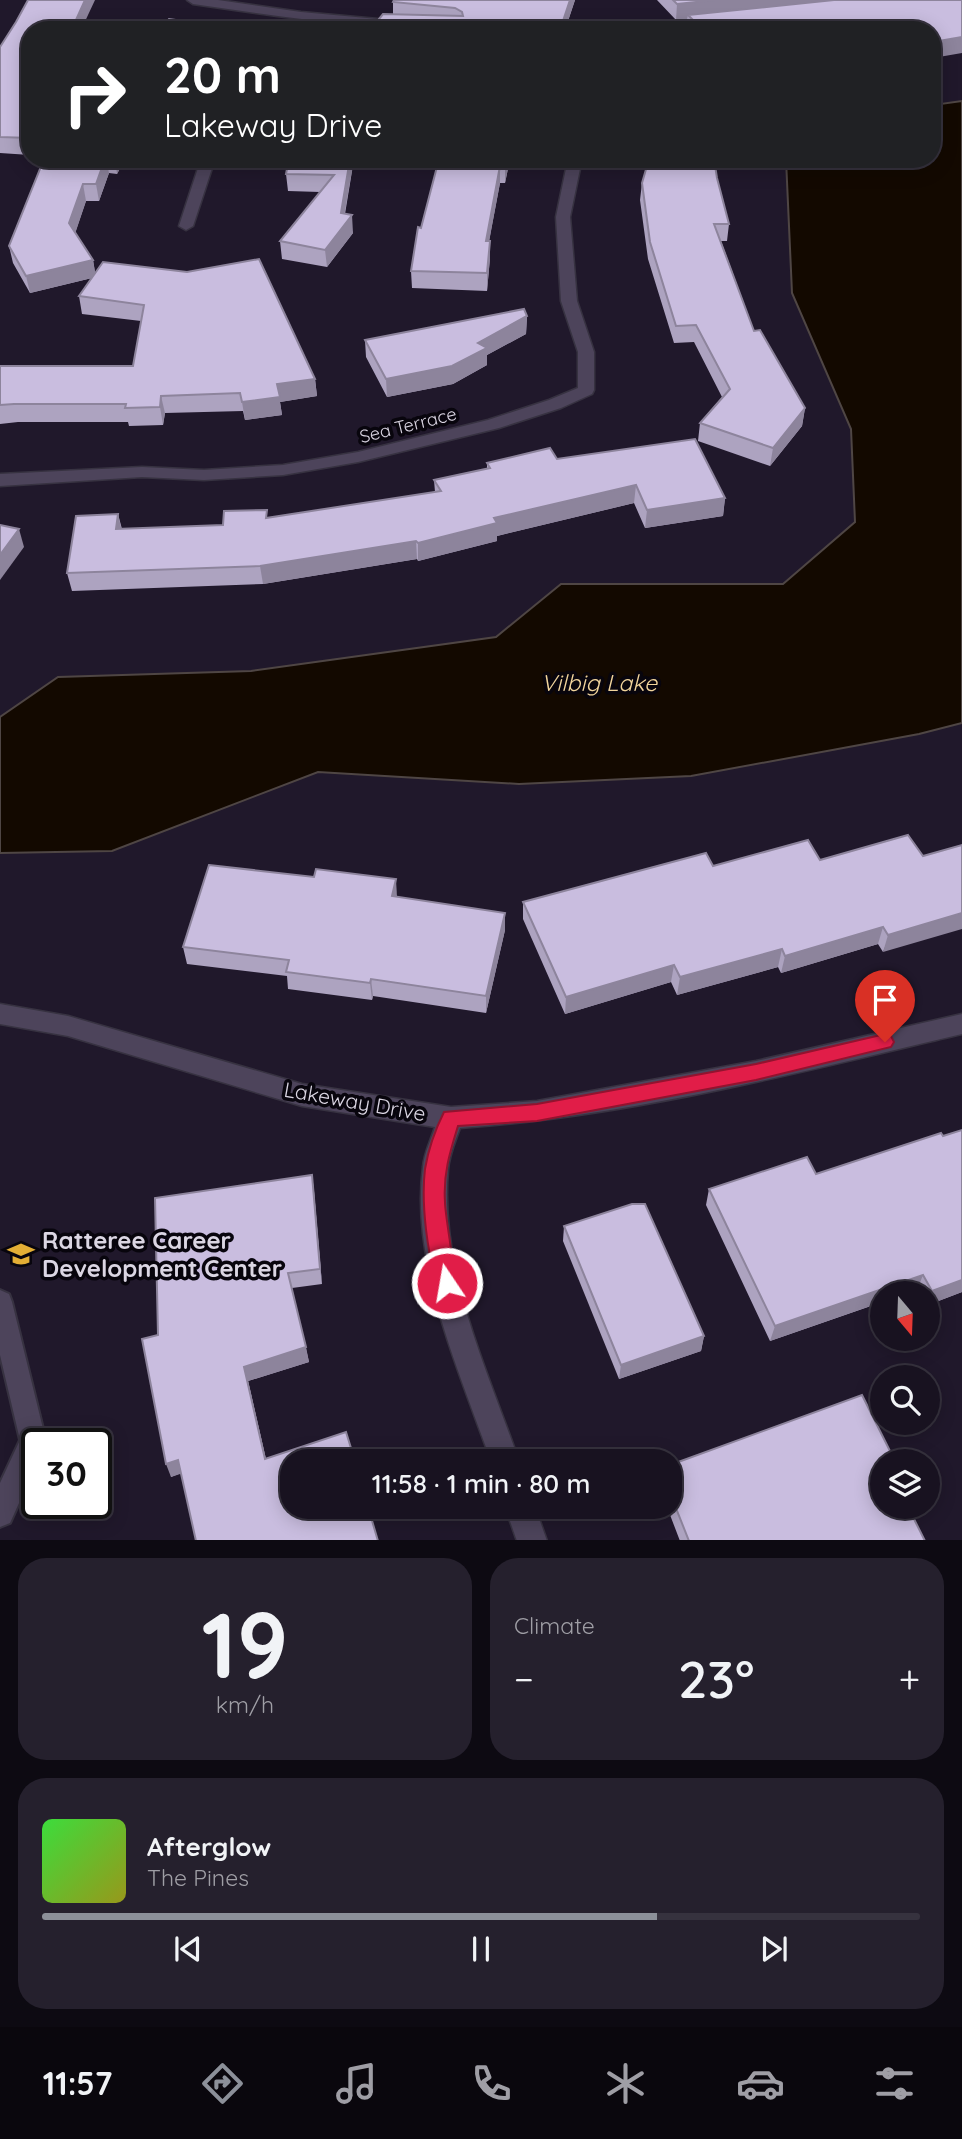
<!DOCTYPE html>
<html lang="en">
<head>
<meta charset="utf-8">
<style>
  :root { --surface:#181220; --page:#25202d; --text:#f1f3f6; --muted:#9f9ea5; --line:#36323e; --accent:#8c9099 }
  body { margin:0; font-family:Quicksand,sans-serif; background:var(--page); color:var(--text); height:100vh; display:flex; flex-direction:column; font-size:26px; white-space:nowrap }
  * { box-sizing:border-box; margin:0 }
  p { font-size:23px; color:var(--muted) }
  .icon { flex:none; width:38px; height:38px; fill:none; stroke:currentColor; stroke-width:2; stroke-linecap:round; stroke-linejoin:round }
  .map { position:relative; height:1540px; overflow:hidden }
  .panel { display:flex; flex-direction:column; gap:18px; padding:18px; background:#0d0a12; flex:1 }
  .panel>* { flex:none }
  .top-card { position:absolute; left:21px; top:21px; width:920px; height:147px; border-radius:28px; box-shadow:0 4px 18px #0003,0 0 0 2px var(--line); background:#202124; color:#fff; overflow:hidden }
  .needle { width:46px; rotate:161deg }
  .fabs { position:absolute; left:870px; top:1281px; display:grid; gap:14px }
  .fabs a { display:grid; place-items:center; width:70px; height:70px; border-radius:50%; background:var(--surface); box-shadow:0 4px 18px #0003,0 0 0 2px var(--line); font-size:35px }
  .speed { position:absolute; left:21px; top:1428px; display:flex; gap:14px; font-size:35px; font-weight:700; text-align:center }
  .speed>* { display:grid; place-content:center; width:91px; height:91px; border-radius:50%; background:var(--surface); box-shadow:0 4px 18px #0003,0 0 0 2px var(--line); line-height:1 }
  .speed .limit { border:4px solid #111; border-radius:10px; background:#fff; color:#111 }
  .pin { position:absolute; display:grid; place-items:center; width:60px; height:60px; color:#fff; margin:-72px -30px; border-radius:50% 50% 50% 0; rotate:-45deg; box-shadow:0 0 7px #0007 }
  .pin .icon { rotate:45deg }
  .me { position:absolute; width:77px; margin:-38px; rotate:348deg; stroke-linejoin:round; filter:drop-shadow(0 0 5px #0008) }
  .turn { display:flex; align-items:center; gap:24px; height:147px; padding:0 28px; font-size:32px }
  .turn .icon { width:91px; height:91px; stroke-width:2.5 }
  .turn b { display:block; font-size:49px; line-height:60px }
  .big { font-size:52px; font-weight:600; line-height:1.1 }
  .panel .widget { flex:1; display:flex; flex-direction:column; justify-content:center; gap:10px; min-width:0; padding:0 24px; border-radius:28px; background:var(--page) }
  .panel .dial { align-items:center; gap:0 }
  .dial b { font-size:91px; line-height:1 }
  .song { display:flex; align-items:center; gap:21px }
  .cover { width:84px; height:84px; border-radius:10px; background:linear-gradient(135deg,hsl(120 70% 55%),hsl(60 70% 35%)) }
  .played { height:7px; border-radius:4px; background:linear-gradient(90deg,var(--accent) 70%,var(--line) 70%) }
  .keys { display:flex; justify-content:space-around; direction:ltr }
  .heat { display:flex; justify-content:space-between; align-items:center; font-size:38px; direction:ltr }
  .panel .tiles { flex:1; display:grid; gap:18px; grid-template-columns:1fr 1fr }
  .widget:last-child { grid-column:span 2 }
  .trip { position:absolute; left:280px; top:1449px; width:402px; height:70px; border-radius:28px; background:var(--surface); box-shadow:0 4px 18px #0003,0 0 0 2px var(--line); font-weight:600; line-height:70px; text-align:center }
  .tabs { display:flex; height:112px; justify-content:space-around; align-items:center; background:#0a070d; color:var(--muted) }
  .tabs .icon { width:49px; height:49px }
  .tabs .current { color:var(--accent) }
  .tabs b { font-size:32px; color:var(--text) }
  .map>svg:first-child { display:block }
</style>
</head>
<body>
<div class="map">
<svg width="962" height="1541" viewBox="0 0 962 1541">
  <rect width="100%" height="100%" fill="#20182b"/>
  <polygon fill="#130900" stroke="#4f4644" stroke-width="2" points="962,101 962,723 919,734 691,776 519,784 318,772 112,851 0,853 0,717 58,677 251,671 496,637 561,584 783,584 855,522 851,429 792,293 786,159 933,159 933,105"/>
  <g fill="none" stroke-linecap="round" stroke-linejoin="round">
    <g stroke="#373241" stroke-width="4">
      <polygon id="lane" points="0,1290 9,1294 12,1302 46,1441 45,1444 37,1444 37,1463 10,1523 0,1527 0,1483 20,1440 0,1355"/>
    </g>
    <g stroke="#373241" stroke-width="3">
      <g id="street">
        <path d="M 187,0 L 218,0 L 301,12 L 455,26 L 461,30 C 371,30 282,17 193,4 Z"/>
        <polygon points="714,20 720,24 718,27 622,30 628,26"/>
        <polygon points="201,159 215,159 193,226 186,230 179,226"/>
        <polygon points="568,159 582,159 570,217 577,301 594,352 594,390 592,394 561,408 499,428 358,462 283,475 204,480 142,477 0,486 0,474 142,467 204,470 283,465 358,452 488,420 549,400 578,388 578,352 561,301 556,217"/>
        <path d="M 0,1004 L 68,1016 L 302,1084 L 451,1107 L 537,1101 L 756,1061 L 962,1014 L 962,1034 C 797,1073 630,1116 460,1128 C 455,1142 449,1155 448,1170 C 439,1269 487,1369 519,1461 L 491,1461 C 460,1373 410,1263 423,1167 C 424,1153 431,1140 435,1127 L 302,1106 L 68,1036 L 0,1024 Z"/>
        <polygon points="505,1507 535,1507 547,1541 517,1541"/>
      </g>
    </g>
    <use href="#lane" fill="#4d445b" fill-rule="evenodd"/>
    <use href="#street" fill="#4d445b" fill-rule="evenodd"/>
  </g>
  <g fill="#ada3c0">
    <polygon points="394,0 575,0 565,30 393,14 393,2"/>
    <polygon points="657,0 962,0 933,30 686,30 687,19 676,20"/>
    <polygon points="30,30 30,155 0,153 0,47"/>
    <polygon points="44,159 125,159 117,174 109,173 99,201 86,201 75,233 93,260 95,273 315,379 317,396 280,402 282,415 245,420 243,411 165,413 163,425 129,426 128,422 18,422 0,424 0,366 133,366 141,321 82,314 79,296 92,278 30,293 13,263 9,246"/>
    <polygon points="289,159 354,159 345,214 353,233 327,267 282,259 280,241 320,192 288,191 286,174"/>
    <polygon points="439,159 510,159 505,183 500,183 489,241 490,258 487,291 412,288 411,271"/>
    <polygon points="646,159 717,178 729,224 727,241 721,241 754,331 805,408 802,426 770,466 698,441 700,423 722,397 694,342 674,343 648,259 640,200 642,183 647,168"/>
    <polygon points="527,316 526,334 487,355 487,365 453,384 387,397 366,357 365,340"/>
    <polygon points="557,459 725,498 723,516 645,528 634,503 497,536 497,541 418,561 417,559 263,584 72,591 67,573 118,514 122,529 223,525 435,492 434,480 487,469 487,463"/>
    <polygon points="923,856 883,952 878,944 781,973 778,967 677,995 671,982 565,1014 523,919 523,902 713,866 820,860"/>
    <polygon points="397,897 505,930 486,1013 373,996 372,1000 288,989 287,976 187,964 183,947"/>
    <polygon points="816,1174 962,1292 928,1305 928,1293 919,1293 917,1290 770,1341 706,1205 709,1189"/>
    <polygon points="312,1175 314,1191 322,1284 292,1288 309,1362 248,1381 266,1459 355,1461 181,1473 171,1477 158,1335"/>
    <polygon points="564,1226 704,1336 701,1351 619,1379 563,1241"/>
    <polygon points="670,1465 912,1507 910,1511 925,1541 680,1541 667,1507 670,1507"/>
  </g>
  <g fill="#8d849c">
    <polygon points="85,0 95,0 81,30 68,30"/>
    <polygon points="570,0 575,0 565,30 560,30"/>
    <polygon points="715,0 865,0 688,15 687,19 676,20 677,4"/>
    <polygon points="962,37 962,53 933,58 933,42"/>
    <polygon points="105,159 106,159 109,173 99,201 96,184"/>
    <polygon points="115,159 125,159 117,174"/>
    <polygon points="350,159 354,159 342,228 352,215 353,233 327,267 325,250 341,213"/>
    <polygon points="506,159 510,159 505,183 505,166"/>
    <polygon points="500,166 500,183 486,258 486,241"/>
    <polygon points="83,184 86,201 73,240 69,223"/>
    <polygon points="490,241 490,258 487,291 487,273"/>
    <polygon points="93,260 96,277 30,293 26,276"/>
    <polygon points="527,316 526,334 487,355 487,365 453,384 387,397 386,379 478,343"/>
    <polygon points="315,379 317,396 280,402 282,415 245,420 242,402 277,384"/>
    <polygon points="161,396 165,413 163,425 160,407"/>
    <polygon points="805,408 802,426 770,466 773,448"/>
    <polygon points="636,485 634,503 497,536 497,541 418,561 418,543 494,518"/>
    <polygon points="725,498 723,516 645,528 647,510"/>
    <polygon points="118,514 122,532 116,529"/>
    <polygon points="19,529 24,547 0,580 0,555"/>
    <polygon points="416,541 417,559 263,584 260,566"/>
    <polygon points="396,879 397,897 392,896"/>
    <polygon points="505,913 505,930 486,1013 486,996"/>
    <polygon points="962,913 962,929 883,952 888,935"/>
    <polygon points="883,927 878,944 781,973 785,956"/>
    <polygon points="782,949 778,967 677,995 680,977"/>
    <polygon points="674,965 671,982 565,1014 566,997"/>
    <polygon points="371,979 373,996 372,1000 370,983"/>
    <polygon points="312,1175 314,1191 322,1284 320,1269"/>
    <polygon points="923,1275 917,1290 906,1293 882,1293 882,1302 770,1341 775,1326"/>
    <polygon points="962,1280 962,1292 928,1305 928,1301 932,1291"/>
    <polygon points="704,1336 701,1351 619,1379 621,1365"/>
    <polygon points="306,1347 309,1362 248,1381 269,1473 244,1367"/>
    <polygon points="178,1460 183,1473 171,1477 166,1464"/>
  </g>
  <g fill="#c9bddf" stroke="#8d849c" stroke-width="2">
    <polygon points="28,0 85,0 76,20 68,30 30,30 30,138 0,137 0,47 16,22"/>
    <polygon points="394,0 570,0 560,30 370,30 383,14 463,16 462,12 455,8 393,2"/>
    <polygon points="673,0 715,0 677,4"/>
    <polygon points="834,0 962,0 962,37 933,42 933,30 701,30 702,29 688,15"/>
    <polygon points="169,19 210,25 207,30 159,30"/>
    <polygon points="44,159 105,159 96,184 83,184 69,223 93,260 26,276 9,246"/>
    <polygon points="289,159 350,159 341,213 352,215 325,250 280,241 334,175 286,174"/>
    <polygon points="439,159 506,159 505,166 500,166 486,241 490,241 487,273 411,271 418,227 421,228"/>
    <polygon points="649,159 714,159 717,178 729,224 714,224 754,331 760,330 805,408 773,448 700,423 730,389 696,325 676,326 650,242 642,183"/>
    <polygon points="259,259 315,379 277,384 280,397 242,402 240,393 161,396 160,407 125,408 126,404 14,404 0,405 0,366 133,366 144,305 79,296 103,262 187,272"/>
    <polygon points="524,309 527,316 478,343 487,348 452,366 386,379 365,340"/>
    <polygon points="695,439 725,498 647,510 636,485 494,518 497,523 418,543 416,541 260,566 67,573 76,516 118,514 116,529 223,525 224,511 267,510 266,518 441,491 434,480 490,468 487,463 550,448 557,459"/>
    <polygon points="0,525 19,529 0,555"/>
    <polygon points="908,835 923,856 962,845 962,913 888,935 883,927 785,956 782,949 680,977 674,965 566,997 523,902 706,853 713,866 808,840 820,860"/>
    <polygon points="209,865 314,877 316,869 396,879 392,896 505,913 486,996 371,979 370,983 286,972 289,960 183,947"/>
    <polygon points="962,1130 962,1280 932,1291 923,1275 775,1326 709,1189 807,1157 816,1174 941,1133 943,1136"/>
    <polygon points="312,1175 320,1269 288,1273 306,1347 244,1367 265,1459 346,1432 355,1461 292,1461 292,1507 368,1507 378,1541 196,1541 178,1460 166,1464 142,1339 158,1335 155,1198"/>
    <polygon points="632,1204 645,1204 704,1336 621,1365 564,1226"/>
    <polygon points="862,1395 895,1461 882,1461 882,1507 908,1507 925,1541 689,1541 670,1493 670,1465"/>
  </g>
  <path fill="#e11d48" stroke="#92132f" stroke-width="2" d="M 885,1034 L 891,1036 L 894,1042 L 891,1047 L 756,1080 L 537,1121 L 458,1126 C 450,1152 443,1174 445,1202 C 445,1218 458,1281 454,1289 L 447,1292 L 440,1289 C 427,1260 421,1202 425,1169 C 428,1151 436,1128 444,1112 L 537,1104 L 756,1064 Z"/>
  <defs>
    <g id="school-bare" transform="scale(2.1)"><path d="M0-5L7-2L0 1L-7-2ZM-4 1L0 2.5L4 1V4Q0 6-4 4Z" fill="#e3ae35" stroke="#08050d" stroke-width="2.5" paint-order="stroke"/></g>
  </defs>
  <g fill-rule="evenodd">
    <use href="#school-bare" x="21" y="1254"/>
  </g>
  <g text-anchor="middle" dominant-baseline="central" stroke-width="7" stroke-linejoin="round" paint-order="stroke">
    <g font-size="18" fill="#dbd6e3" stroke="#08050d">
      <text transform="translate(408 425) rotate(-14)">Sea Terrace</text>
    </g>
    <g font-size="21" fill="#dbd6e3" stroke="#08050d">
      <text transform="translate(355 1101) rotate(10)">Lakeway Drive</text>
    </g>
    <g font-size="23" font-style="italic" fill="#f2d59c" stroke="#08050d">
      <text x="599" y="682">Vilbig Lake</text>
    </g>
    <g font-size="24" font-weight="bold" fill="#dbd6e3" stroke="#08050d" text-anchor="start">
      <text x="42" y="1240">Ratteree Career<tspan x="42" dy="28">Development Center</tspan></text>
    </g>
  </g>
</svg>
<div class="fabs">
<a><svg class="needle" viewBox="-14 -14 28 28"><path d="M0-13l5 13h-10z" fill="#e53935"/><path d="M0 13l5-13h-10z" fill="#9f9ea5"/></svg></a>
<a><svg class="icon" aria-label="search" viewBox="0 0 24 24"><circle cx="10" cy="10" r="6"/><path d="M15 15l6 6"/></svg></a>
<a><svg class="icon" aria-label="layers" viewBox="0 0 24 24"><path d="M12 4l9 5-9 5-9-5zM3 14l9 5 9-5"/></svg></a>
</div>
<div class="speed"><div class="limit">30</div></div>
<div class="pin" style="left:885px;top:1042px;background:#d93025"><svg class="icon" aria-label="arrive" viewBox="0 0 24 24"><path d="M6 21V4h12l-3 4 3 4H6"/></svg></div>
<svg class="me" style="left:447px;top:1283px" viewBox="-20 -20 40 40"><circle r="17" fill="#e11d48" stroke="#fff" stroke-width="3"/><path d="M0-11L8 9 0 5-8 9z" fill="#fff"/></svg>
<div class="trip">11:58 · 1 min · 80 m</div>
<div class="top-card">
<div class="turn"><svg class="icon" aria-label="right" viewBox="0 0 24 24"><path d="M7 20v-9h11M14 6l5 5-5 5"/></svg><div><b>20 m</b>Lakeway Drive</div></div>
</div>
</div>
<section class="panel">
<div class="tiles">
<div class="widget dial"><b>19</b><p>km/h</p></div>
<div class="widget"><p>Climate</p>
<div class="heat"><a>−</a><b class="big">23°</b><a>+</a></div>
</div>
<div class="widget">
<div class="song"><i class="cover"></i><div><b>Afterglow</b><p>The Pines</p></div></div>
<div class="played"></div>
<div class="keys"><svg class="icon" aria-label="previous" viewBox="0 0 24 24"><path d="M18 5L8 12l10 7zM5 5v14"/></svg><svg class="icon" aria-label="pause" viewBox="0 0 24 24"><path d="M8 5v14M16 5v14"/></svg><svg class="icon" aria-label="next" viewBox="0 0 24 24"><path d="M6 5l10 7-10 7zM19 5v14"/></svg></div>
</div>
</div>
</section>
<nav class="tabs">
<b>11:57</b>
<svg class="icon current" aria-label="directions" viewBox="0 0 24 24"><path d="M12 3l9 9-9 9-9-9zM9 14v-3h6M13 9l2 2-2 2"/></svg>
<svg class="icon" aria-label="music" viewBox="0 0 24 24"><path d="M9 18V5l10-2v13"/><circle cx="6" cy="18" r="3"/><circle cx="16" cy="16" r="3"/></svg>
<svg class="icon" aria-label="phone" viewBox="0 0 24 24"><path d="M5 4h4l2 5-3 2q2 4 5 5l2-3 5 2v4C11 20 4 13 5 4z"/></svg>
<svg class="icon" aria-label="climate" viewBox="0 0 24 24"><path d="M12 3v18M4 7l16 10M4 17L20 7"/></svg>
<svg class="icon" aria-label="car" viewBox="0 0 24 24"><path d="M5 17H2v-5l4-1 3-4h7l3 4 3 1v5h-3M9 17h6M6 11h13"/><circle cx="7" cy="17" r="2"/><circle cx="17" cy="17" r="2"/></svg>
<svg class="icon" aria-label="filters" viewBox="0 0 24 24"><path d="M4 7h16M4 17h16"/><circle cx="9" cy="7" r="2"/><circle cx="15" cy="17" r="2"/></svg>
</nav>
</body>
</html>
